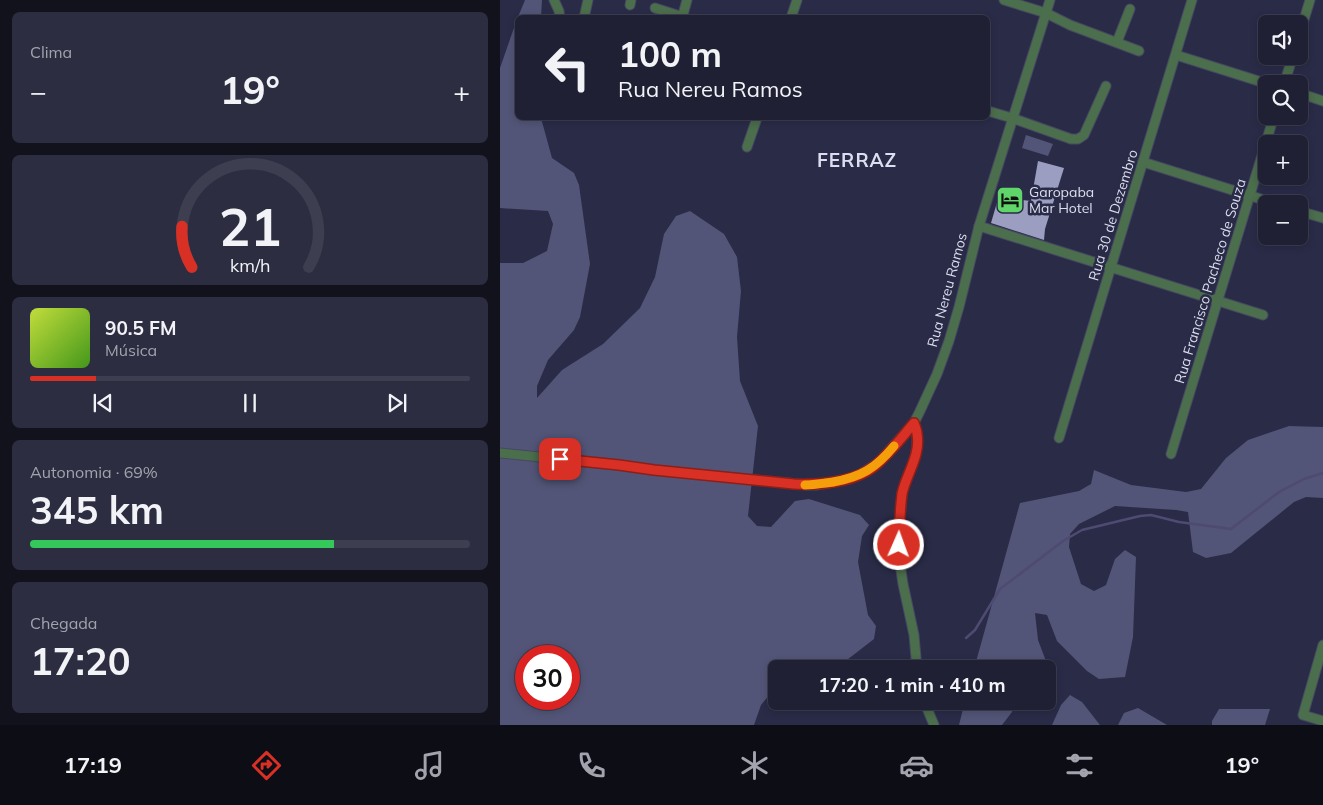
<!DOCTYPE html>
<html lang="pt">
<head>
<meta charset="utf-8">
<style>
  :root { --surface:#202035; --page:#2d2d41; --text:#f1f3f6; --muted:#a2a3ad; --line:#3d3e50; --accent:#d93025 }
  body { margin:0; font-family:Mulish,sans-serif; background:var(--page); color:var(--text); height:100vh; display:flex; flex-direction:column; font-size:19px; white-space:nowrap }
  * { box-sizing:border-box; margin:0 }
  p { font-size:16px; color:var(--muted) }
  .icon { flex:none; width:28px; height:28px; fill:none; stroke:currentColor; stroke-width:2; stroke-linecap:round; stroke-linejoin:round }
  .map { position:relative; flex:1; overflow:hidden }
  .side { display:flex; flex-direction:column; gap:12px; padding:12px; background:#12121d; width:500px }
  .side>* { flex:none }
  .hud { position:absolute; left:15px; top:15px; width:475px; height:105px; border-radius:8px; box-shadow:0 2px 8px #0003,0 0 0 1px var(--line); background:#202035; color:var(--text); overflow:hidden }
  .controls { position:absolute; left:758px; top:15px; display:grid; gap:10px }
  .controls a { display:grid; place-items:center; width:50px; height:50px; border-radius:8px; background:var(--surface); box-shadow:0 2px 8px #0003,0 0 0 1px var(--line); font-size:25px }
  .speed { position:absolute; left:15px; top:645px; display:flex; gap:10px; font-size:25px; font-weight:700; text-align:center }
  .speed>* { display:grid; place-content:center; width:65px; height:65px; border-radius:50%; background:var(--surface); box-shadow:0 2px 8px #0003,0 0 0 1px var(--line); line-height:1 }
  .speed .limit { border:8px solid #d22; background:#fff; color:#111 }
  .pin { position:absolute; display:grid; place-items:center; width:42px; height:42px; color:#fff; margin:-21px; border-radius:10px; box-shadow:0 2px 8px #0006 }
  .me { position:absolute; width:55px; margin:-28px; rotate:2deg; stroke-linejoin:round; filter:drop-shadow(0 0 4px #0008) }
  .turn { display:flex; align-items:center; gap:18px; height:105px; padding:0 20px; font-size:22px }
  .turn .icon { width:65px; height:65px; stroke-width:2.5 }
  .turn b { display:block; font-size:35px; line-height:42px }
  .big { font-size:38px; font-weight:700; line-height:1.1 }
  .side .widget { flex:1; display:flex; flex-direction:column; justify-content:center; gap:8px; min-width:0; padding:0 18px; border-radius:8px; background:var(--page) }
  .side .dial { align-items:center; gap:0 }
  .dial svg { height:130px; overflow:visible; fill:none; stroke:var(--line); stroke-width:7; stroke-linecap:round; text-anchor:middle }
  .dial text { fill:var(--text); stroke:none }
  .song { display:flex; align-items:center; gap:15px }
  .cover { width:60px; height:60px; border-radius:8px; background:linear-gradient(135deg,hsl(70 70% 55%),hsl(100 70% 35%)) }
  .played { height:5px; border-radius:2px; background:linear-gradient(90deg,var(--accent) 15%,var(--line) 15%) }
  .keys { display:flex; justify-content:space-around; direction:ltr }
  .heat { display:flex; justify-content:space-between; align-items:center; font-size:28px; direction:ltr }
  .charge { height:8px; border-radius:4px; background:linear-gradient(90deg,#34c759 69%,var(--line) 0) }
  .trip { position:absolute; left:268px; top:660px; width:288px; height:50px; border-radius:8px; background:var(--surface); box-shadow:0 2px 8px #0003,0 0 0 1px var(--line); font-weight:700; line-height:50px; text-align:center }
  .tabs { display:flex; height:80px; justify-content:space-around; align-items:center; background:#0d0d15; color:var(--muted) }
  .tabs .icon { width:35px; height:35px }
  .tabs .selected { color:var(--accent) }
  .tabs b { font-size:22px; color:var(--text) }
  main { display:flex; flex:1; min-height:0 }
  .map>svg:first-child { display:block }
</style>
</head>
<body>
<main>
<section class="side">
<div class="widget"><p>Clima</p>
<div class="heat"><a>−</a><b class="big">19°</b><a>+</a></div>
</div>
<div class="widget dial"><svg viewBox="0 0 100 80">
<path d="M14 69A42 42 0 1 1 86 69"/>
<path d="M14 69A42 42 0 0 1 8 44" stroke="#d93025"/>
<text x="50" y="56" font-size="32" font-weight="700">21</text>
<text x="50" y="72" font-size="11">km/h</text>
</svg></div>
<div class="widget">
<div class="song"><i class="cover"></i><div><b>90.5 FM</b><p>Música</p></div></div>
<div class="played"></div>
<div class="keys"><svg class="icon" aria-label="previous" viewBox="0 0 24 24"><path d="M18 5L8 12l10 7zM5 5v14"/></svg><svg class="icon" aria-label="pause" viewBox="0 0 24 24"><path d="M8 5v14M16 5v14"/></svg><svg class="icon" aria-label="next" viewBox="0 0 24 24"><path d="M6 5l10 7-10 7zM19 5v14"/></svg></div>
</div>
<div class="widget"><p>Autonomia · 69%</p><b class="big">345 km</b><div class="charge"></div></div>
<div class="widget"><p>Chegada</p><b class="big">17:20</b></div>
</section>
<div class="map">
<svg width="823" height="725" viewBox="0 0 823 725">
  <rect width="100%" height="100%" fill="#2a2b47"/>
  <g fill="#525577" fill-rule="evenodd">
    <polygon points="25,0 42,0 41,17 18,17"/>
    <path d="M 17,19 L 18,118 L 41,118 L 52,158 L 74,173 L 79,185 L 90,264 L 80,317 L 74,330 L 48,360 L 37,386 L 37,398 L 62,370 L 103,344 L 140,308 L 155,277 L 164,234 L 176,216 L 190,211 L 224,234 L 237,257 L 241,291 L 237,337 L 240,381 L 258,426 L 248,516 L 257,526 L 271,527 L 295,501 L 309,499 L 360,515 L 369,525 L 362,536 L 358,562 L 368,615 L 376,626 L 374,639 L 343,663 L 338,669 L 276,669 L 276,687 L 261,705 L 254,725 L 0,725 L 0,263 L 23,263 L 47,251 L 53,224 L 48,211 L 0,208 L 0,68 ZM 26,656 L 69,656 L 69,699 L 26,699 Z"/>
    <polygon points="526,135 553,144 548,156 522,148"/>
    <polygon points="789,426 823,427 823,498 806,497 794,502 731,553 706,558 693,552 688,512 676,510 615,506 579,524 570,534 569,547 581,584 594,591 606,585 615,559 625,550 636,557 633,637 625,677 599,679 587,671 557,641 547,615 535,613 538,640 552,677 550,690 546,693 546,669 474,669 520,503 579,491 591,484 594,470 631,485 686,492 701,489 726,458 748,440"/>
    <polygon points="570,695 582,702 600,725 552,725 561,705"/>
    <polygon points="465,701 515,701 512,712 502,725 459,725"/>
    <polygon points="638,708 667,725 618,725 624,713"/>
    <polygon points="719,709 770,709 765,725 712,725 712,721"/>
  </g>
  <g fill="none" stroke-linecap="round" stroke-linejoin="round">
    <polyline stroke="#4e4a71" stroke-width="2.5" points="466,638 475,630 500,589 563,541 582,530 640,516 651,515 679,522 731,529 779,492 804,479 823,473"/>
  </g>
  <polygon fill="#9b9ec0" points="538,161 564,168 545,229 544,240 491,223 500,192 514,192 514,199 531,201"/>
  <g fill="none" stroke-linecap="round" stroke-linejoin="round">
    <g stroke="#464862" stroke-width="11">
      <g id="street">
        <polyline points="54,0 59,11 60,18"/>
        <polyline points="504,0 546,13 570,25 639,51"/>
        <polyline points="130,5 131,0"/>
        <polyline points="155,8 186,18"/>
        <polyline points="84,18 88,0"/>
        <polyline points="182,18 187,0"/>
        <polyline points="291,18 297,0"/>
        <polyline points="799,36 810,0"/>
        <polyline points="617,42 630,9"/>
        <polyline points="676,55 768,84"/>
        <polyline points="784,84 793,56"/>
        <polyline points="799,93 823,101"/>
        <polyline points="488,111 512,118 571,139 578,139 584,135 606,86"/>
        <polyline points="247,147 257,118"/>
        <polyline points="643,162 777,204"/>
        <polyline points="799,211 823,218"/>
        <polyline points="479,226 763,315"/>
        <polyline points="414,423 417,434 417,447 415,457 402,493 399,533 399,557 403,584 414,635 417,669"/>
        <polyline points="559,438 692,0"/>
        <polyline points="0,453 119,465 154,470 307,485 316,485 349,479 361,474 372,467 381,460 398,441 414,423 420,411 437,374 449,341 459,307 479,226 550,0"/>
        <polyline points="671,454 774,116"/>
        <polyline points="823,645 803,715 823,721"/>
        <polyline points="424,701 434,725"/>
      </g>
    </g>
    <use href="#street" stroke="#4b6e4c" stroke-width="9"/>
  </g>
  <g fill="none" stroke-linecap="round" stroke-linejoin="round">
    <g stroke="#8d1f18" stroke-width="12">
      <path id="route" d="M 60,459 L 119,465 L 154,470 L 294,484 C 320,485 350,483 372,468 C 388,456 401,438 414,423 C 415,426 417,430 417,434 C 421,456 406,474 402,494 C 400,511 399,529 399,545"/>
    </g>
    <use href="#route" stroke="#d93025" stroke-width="9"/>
    <path stroke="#f59e0b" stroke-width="9" d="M 305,485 C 315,485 324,483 333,482 C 361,477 376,468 394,446"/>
  </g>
  <defs>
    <g id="hotel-square" transform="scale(1.4375)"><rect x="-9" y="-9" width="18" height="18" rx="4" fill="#60d56a" stroke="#2a2b47"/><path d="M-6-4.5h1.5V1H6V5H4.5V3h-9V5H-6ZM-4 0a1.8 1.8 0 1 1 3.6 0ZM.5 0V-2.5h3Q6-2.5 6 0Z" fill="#111"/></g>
  </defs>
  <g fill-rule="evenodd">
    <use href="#hotel-square" x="510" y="200"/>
  </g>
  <g text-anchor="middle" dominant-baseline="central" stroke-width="5" stroke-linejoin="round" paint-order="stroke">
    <g font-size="14" fill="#dcdef0" stroke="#2a2b47" text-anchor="start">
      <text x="529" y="192">Garopaba<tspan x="529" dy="16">Mar Hotel</tspan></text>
    </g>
    <g font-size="14" fill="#dcdef0" stroke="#2a2b47">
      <text transform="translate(613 215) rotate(-73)">Rua 30 de Dezembro</text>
      <text transform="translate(710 281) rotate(-73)">Rua Francisco Pacheco de Souza</text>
      <text transform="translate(447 290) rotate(-75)">Rua Nereu Ramos</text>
    </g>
    <g font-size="19" font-weight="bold" letter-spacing="1" fill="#dcdef0" stroke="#2a2b47">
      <text x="357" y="160">FERRAZ</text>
    </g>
  </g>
</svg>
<div class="controls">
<a><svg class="icon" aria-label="sound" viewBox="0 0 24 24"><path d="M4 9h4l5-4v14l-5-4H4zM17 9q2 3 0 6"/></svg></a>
<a><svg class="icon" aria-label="search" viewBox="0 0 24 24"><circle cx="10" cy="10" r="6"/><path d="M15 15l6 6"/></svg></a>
<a>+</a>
<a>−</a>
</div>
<div class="speed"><div class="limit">30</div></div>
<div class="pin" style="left:60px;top:459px;background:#d93025"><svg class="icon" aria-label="arrive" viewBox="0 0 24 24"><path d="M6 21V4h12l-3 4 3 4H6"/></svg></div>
<svg class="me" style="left:399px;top:545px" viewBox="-20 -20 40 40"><circle r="17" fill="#d93025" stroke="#fff" stroke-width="3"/><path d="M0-11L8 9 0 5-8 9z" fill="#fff"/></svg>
<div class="trip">17:20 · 1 min · 410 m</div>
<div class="hud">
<div class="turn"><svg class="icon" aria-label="left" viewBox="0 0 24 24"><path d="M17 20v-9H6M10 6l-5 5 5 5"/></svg><div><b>100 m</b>Rua Nereu Ramos</div></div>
</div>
</div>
</main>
<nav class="tabs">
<b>17:19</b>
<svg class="icon selected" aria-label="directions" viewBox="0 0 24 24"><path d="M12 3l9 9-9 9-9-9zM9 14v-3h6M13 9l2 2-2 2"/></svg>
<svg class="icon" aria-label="music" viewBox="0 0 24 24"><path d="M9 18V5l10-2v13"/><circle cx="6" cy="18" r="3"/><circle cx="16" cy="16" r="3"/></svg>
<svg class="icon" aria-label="phone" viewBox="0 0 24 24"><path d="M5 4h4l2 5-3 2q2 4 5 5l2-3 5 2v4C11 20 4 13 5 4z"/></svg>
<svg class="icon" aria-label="climate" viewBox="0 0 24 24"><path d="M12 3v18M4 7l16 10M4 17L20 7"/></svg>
<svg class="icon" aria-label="car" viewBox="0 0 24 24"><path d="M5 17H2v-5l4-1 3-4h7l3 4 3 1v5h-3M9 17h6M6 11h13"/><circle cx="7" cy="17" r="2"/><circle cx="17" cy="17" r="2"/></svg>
<svg class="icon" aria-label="filters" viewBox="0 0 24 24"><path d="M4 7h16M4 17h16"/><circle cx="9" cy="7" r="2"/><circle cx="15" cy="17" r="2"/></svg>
<b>19°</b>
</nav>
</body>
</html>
